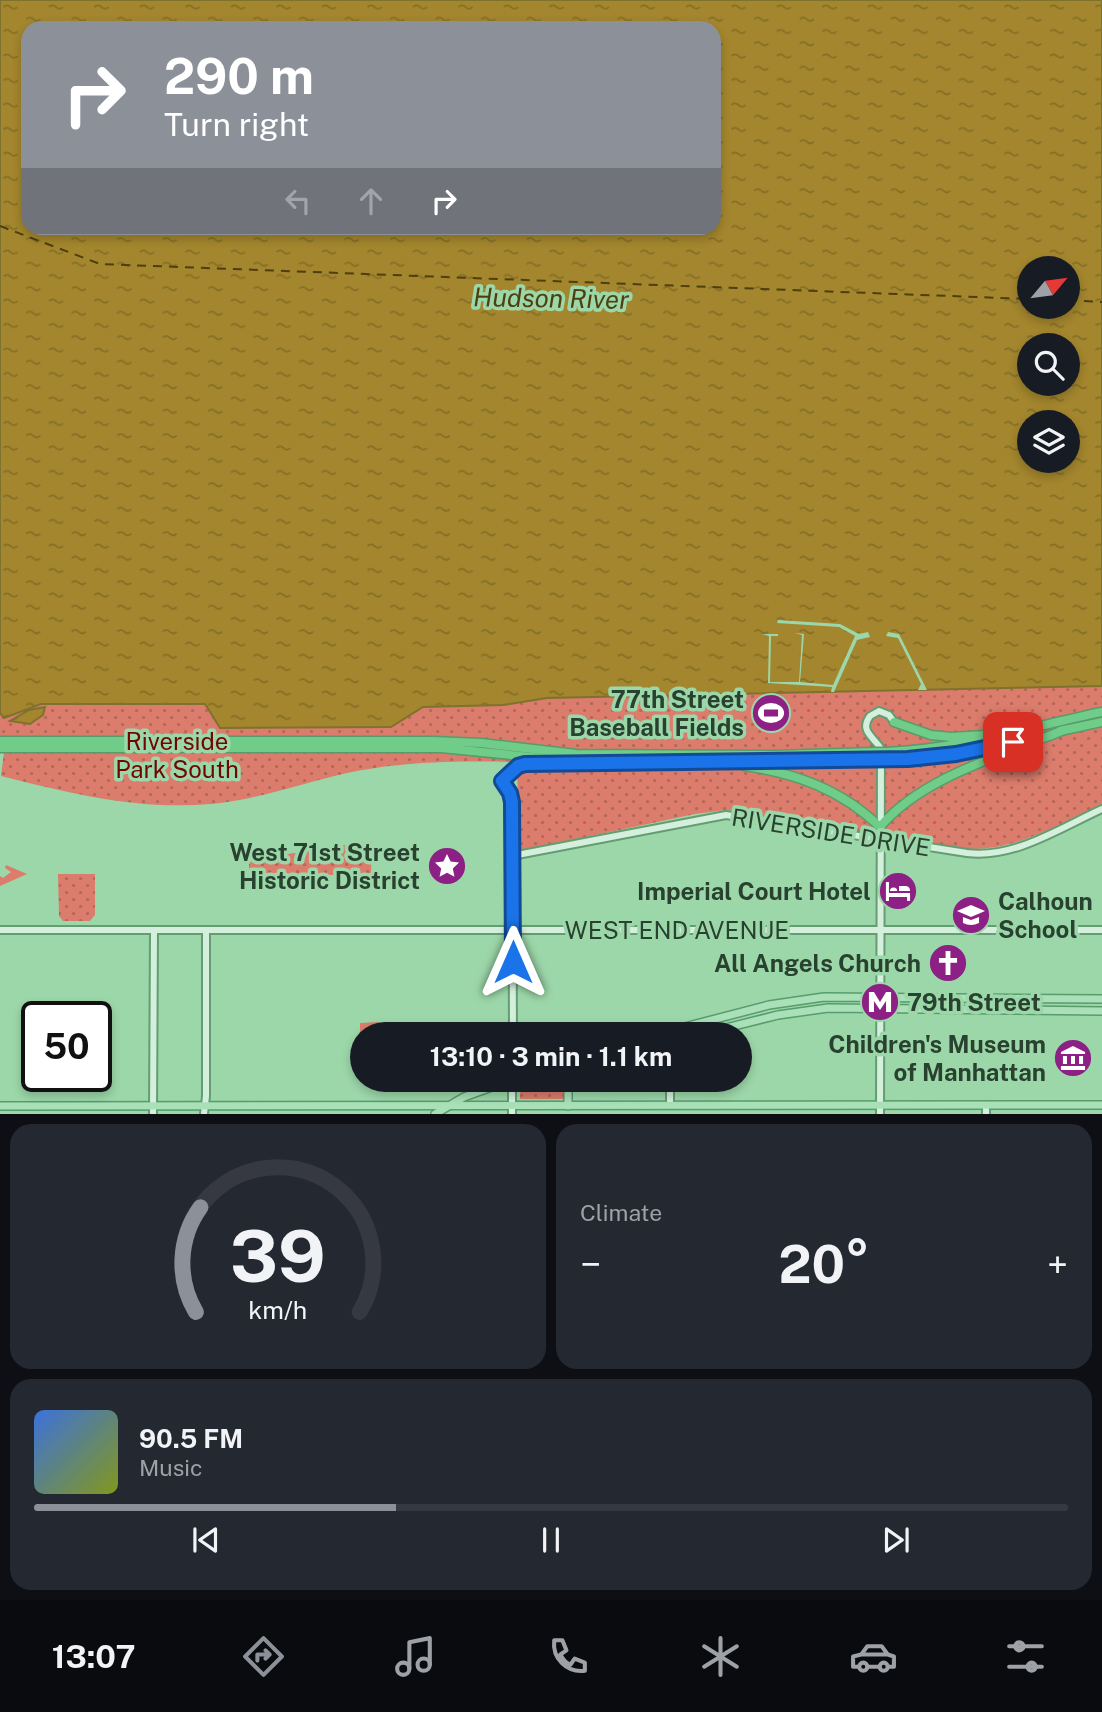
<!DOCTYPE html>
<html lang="en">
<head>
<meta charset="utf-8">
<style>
  :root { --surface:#171b24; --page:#242831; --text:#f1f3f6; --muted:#9ea1a6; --line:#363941; --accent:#8c9099 }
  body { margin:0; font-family:"Public Sans",sans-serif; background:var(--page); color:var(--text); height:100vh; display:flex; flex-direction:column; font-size:26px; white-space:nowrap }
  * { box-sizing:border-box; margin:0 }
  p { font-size:23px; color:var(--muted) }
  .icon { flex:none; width:38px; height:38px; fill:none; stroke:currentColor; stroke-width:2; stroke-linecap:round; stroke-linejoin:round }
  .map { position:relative; height:1114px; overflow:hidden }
  .side { display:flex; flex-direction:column; gap:10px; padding:10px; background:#0d0f14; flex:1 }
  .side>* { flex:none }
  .top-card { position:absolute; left:21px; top:21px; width:700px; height:214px; border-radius:21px; box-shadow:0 4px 10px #0003; background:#8c9099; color:#fff; overflow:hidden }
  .needle { width:46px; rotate:61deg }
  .buttons { position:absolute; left:1017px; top:256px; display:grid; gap:14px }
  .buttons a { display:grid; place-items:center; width:63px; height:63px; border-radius:50%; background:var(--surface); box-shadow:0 4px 10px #0003; font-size:35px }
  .speed { position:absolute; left:21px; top:1001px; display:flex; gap:14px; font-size:35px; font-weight:700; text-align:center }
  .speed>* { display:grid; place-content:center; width:91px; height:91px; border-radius:50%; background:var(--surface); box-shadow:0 4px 10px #0003; line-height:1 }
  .speed .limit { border:4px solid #111; border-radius:10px; background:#fff; color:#111 }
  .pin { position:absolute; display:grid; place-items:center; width:60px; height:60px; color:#fff; margin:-30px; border-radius:14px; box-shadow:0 4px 10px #0006 }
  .me { position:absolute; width:77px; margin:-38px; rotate:0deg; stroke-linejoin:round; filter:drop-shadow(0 0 5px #0008) }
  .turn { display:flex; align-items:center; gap:24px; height:147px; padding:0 28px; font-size:32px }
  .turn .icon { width:91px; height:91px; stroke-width:2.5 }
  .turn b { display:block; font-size:49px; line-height:60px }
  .lanes { display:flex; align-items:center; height:66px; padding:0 28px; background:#0003; justify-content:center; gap:35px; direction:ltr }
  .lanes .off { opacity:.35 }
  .big { font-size:52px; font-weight:700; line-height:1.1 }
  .side .tile { flex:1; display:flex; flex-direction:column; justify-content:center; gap:10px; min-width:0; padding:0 24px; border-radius:21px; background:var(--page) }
  .side .dial { align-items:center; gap:0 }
  .dial svg { height:182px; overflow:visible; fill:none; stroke:var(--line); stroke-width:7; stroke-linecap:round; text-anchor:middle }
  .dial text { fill:var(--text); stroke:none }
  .song { display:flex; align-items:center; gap:21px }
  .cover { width:84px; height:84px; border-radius:10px; background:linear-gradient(135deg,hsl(220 70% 55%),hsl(70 70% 35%)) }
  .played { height:7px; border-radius:4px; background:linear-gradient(90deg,var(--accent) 35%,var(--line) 35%) }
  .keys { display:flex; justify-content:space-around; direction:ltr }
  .heat { display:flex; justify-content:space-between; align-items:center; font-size:38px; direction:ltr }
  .side .tiles { flex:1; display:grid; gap:10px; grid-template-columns:1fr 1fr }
  .tile:last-child { grid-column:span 2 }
  .trip { position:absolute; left:350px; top:1022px; width:402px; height:70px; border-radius:35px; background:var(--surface); box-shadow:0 4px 10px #0003; font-weight:700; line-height:70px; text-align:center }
  .dock { display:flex; height:112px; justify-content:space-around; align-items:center; background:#090b0e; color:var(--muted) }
  .dock .icon { width:49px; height:49px }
  .dock .active { color:var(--accent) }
  .dock b { font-size:32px; color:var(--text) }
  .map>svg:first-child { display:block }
</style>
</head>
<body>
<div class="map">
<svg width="1102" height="1114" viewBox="0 0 1102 1114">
  <defs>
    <pattern id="park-dots" width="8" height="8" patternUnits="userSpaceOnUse" patternTransform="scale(1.75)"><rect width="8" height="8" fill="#db7c6c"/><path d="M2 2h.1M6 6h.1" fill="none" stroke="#b26759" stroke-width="1.8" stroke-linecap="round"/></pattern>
    <pattern id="water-ripples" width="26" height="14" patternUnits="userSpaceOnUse" patternTransform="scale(1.75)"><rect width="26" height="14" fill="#a3862d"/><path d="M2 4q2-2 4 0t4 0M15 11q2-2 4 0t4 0" fill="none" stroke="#856f27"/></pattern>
  </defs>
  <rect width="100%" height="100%" fill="#9cd7a9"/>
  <g fill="#db7c6c">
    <polygon points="6,865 27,874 0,886 0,876 3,878 11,872 5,868"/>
    <polygon points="378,1022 379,1029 378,1034 362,1034 362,1040 360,1039 360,1023"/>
  </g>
  <g fill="url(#park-dots)">
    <path d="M 1102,686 L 1102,804 C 1059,824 1016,851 968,849 L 726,810 L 695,814 L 520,851 L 516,848 L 515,843 L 518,801 L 517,762 C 460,761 403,761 347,773 C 297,784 247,804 195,805 C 128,808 65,792 1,776 L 4,752 L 9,751 L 9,736 L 0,736 L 0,713 L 4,718 L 41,704 L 205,704 L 221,728 L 393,726 L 423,707 L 503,705 L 547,698 Z"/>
    <polygon points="372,841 371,874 249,877 249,860"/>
    <polygon points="58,874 95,874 95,915 90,921 63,921 59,916"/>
    <polygon points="54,1005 97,1005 97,1032 96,1017 54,1017"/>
    <polygon points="520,1080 565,1080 564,1099 520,1099"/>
  </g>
  <g fill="url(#water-ripples)" stroke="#7e722e" stroke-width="2" fill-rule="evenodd">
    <path d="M 0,0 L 1102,0 L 1102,686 L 547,698 L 503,705 L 423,707 L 391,727 L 220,728 L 205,704 L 41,704 L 4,718 L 0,713 ZM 28,28 L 714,28 L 714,228 L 28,228 ZM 1029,268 L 1068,268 L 1068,306 L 1029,306 ZM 1029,345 L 1068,345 L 1068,383 L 1029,383 ZM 1029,422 L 1068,422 L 1068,460 L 1029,460 Z"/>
    <polygon points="45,707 43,715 30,724 10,721 29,710"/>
  </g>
  <g fill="#9cd7a9">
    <polygon points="778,620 840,624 859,634 868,632 870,637 857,640 834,692 831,692 832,687 768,683 769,636 762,634 778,634 778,636 771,636 770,682 799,682 802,635 794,633 804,634 800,682 833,685 855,636 839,627 777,623"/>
    <polygon points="888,632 899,634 927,690 918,690 921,684 898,638 886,636"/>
  </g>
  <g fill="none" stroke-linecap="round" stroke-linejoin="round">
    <g stroke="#4e3f0e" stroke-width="2" stroke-dasharray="9 7" stroke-linecap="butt">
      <polyline points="0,226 100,264 1029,299"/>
      <polyline points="1068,300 1102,302"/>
    </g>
    <g stroke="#639d71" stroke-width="10">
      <g id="secondary">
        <polyline points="512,802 513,1034"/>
        <path d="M 512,856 L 726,815 L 967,853 C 1014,859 1060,828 1102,809"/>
        <polyline points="0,930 1102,930"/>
        <polyline points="670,1105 670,1080"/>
        <polyline points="986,1105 986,1114"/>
        <polyline points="153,1114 154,930"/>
        <polyline points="204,1114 206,1096 206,930"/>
        <polyline points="512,1114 512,1080"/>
        <path d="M 880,1114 L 881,749 C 874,737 859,731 870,716 L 879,711 L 889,715 L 894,722"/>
      </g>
    </g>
    <g stroke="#579c6a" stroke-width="10">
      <g id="primary">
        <polyline points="658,1034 769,1005 824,997 1102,999"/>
        <polyline points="702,1034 778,1015 828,1008 1102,1011"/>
        <polyline points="568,1080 568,1106"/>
        <polyline points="0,1106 1102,1105"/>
        <polyline points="435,1114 464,1097 511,1080"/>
      </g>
    </g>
    <g stroke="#579c6a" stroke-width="11">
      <g id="highway">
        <polyline points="894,722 931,735 951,737 985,735"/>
        <polyline points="1060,731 1102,722"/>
        <polyline points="0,741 433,741 481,743 576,754 776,755 873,752"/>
        <polyline points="0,748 441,748 582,762 873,760"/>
        <path d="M 886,752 C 960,749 1030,727 1102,712"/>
        <polyline points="887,759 956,754 1038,736"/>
        <path d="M 744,766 C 796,773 842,790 880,827 C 921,777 1006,754 1064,730"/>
        <polyline points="502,781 521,764 549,764"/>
      </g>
    </g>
    <use href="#secondary" stroke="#d4f0dc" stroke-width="6"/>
    <use href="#primary" stroke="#a9e0b8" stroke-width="7"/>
    <use href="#highway" stroke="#70cc89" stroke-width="8"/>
    <g stroke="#639d71" stroke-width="10" stroke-linecap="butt">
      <polyline id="secondary-bridge" points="502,781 510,793 512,802"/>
    </g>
    <g stroke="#579c6a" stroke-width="11" stroke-linecap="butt">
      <g id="highway-bridge">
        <polyline points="873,752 886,752"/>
        <polyline points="873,760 887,759"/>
      </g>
    </g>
    <use href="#secondary-bridge" stroke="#d4f0dc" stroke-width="6"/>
    <use href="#highway-bridge" stroke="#70cc89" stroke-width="8"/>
  </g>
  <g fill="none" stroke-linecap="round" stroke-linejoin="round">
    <g stroke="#114b97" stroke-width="18">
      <polyline id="route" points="513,962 512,802 510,793 502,781 518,766 525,764 908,759 956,754 1013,742"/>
    </g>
    <use href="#route" stroke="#1a73e8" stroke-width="12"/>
  </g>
  <defs>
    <g id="stadium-disc" transform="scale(2.0125)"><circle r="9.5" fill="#8c2085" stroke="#9cd7a9"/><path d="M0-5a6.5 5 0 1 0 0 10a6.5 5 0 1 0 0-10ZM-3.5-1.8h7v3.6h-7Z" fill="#fff"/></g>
    <g id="sight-disc" transform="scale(2.0125)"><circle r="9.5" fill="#8c2085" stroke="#9cd7a9"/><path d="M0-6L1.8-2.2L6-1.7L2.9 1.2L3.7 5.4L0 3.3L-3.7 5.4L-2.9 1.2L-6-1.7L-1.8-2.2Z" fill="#fff"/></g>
    <g id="hotel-disc" transform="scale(2.0125)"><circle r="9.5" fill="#8c2085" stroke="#9cd7a9"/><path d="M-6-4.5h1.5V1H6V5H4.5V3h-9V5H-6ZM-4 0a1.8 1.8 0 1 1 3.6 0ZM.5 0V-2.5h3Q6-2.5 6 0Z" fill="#fff"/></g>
    <g id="school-disc" transform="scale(2.0125)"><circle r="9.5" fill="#8c2085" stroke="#9cd7a9"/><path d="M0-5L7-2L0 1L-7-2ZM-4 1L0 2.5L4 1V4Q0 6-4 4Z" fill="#fff"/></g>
    <g id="church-disc" transform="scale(2.0125)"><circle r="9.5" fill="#8c2085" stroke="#9cd7a9"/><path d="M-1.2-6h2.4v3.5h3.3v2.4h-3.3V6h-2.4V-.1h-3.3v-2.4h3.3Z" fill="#fff"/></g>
    <g id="metro-disc" transform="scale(2.0125)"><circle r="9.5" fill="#8c2085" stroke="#9cd7a9"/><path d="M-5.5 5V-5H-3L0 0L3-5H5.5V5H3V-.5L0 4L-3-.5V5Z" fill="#fff"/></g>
    <g id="museum-disc" transform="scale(2.0125)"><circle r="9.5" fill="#8c2085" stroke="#9cd7a9"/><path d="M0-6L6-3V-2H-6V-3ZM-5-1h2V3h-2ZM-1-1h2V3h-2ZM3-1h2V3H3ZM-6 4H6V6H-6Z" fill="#fff"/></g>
  </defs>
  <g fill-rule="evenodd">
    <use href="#stadium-disc" x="771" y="713"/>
    <use href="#sight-disc" x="447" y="866"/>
    <use href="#hotel-disc" x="898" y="891"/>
    <use href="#school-disc" x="971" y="915"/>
    <use href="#church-disc" x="948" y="963"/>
    <use href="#metro-disc" x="880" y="1002"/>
    <use href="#museum-disc" x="1073" y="1058"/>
  </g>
  <g text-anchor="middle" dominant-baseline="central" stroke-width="7" stroke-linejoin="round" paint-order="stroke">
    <g font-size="24" font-weight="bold" fill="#29422f" stroke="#9cd7a9" text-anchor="end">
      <text x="744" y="699">77th Street<tspan x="744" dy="28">Baseball Fields</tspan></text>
      <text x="420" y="852">West 71st Street<tspan x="420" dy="28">Historic District</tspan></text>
      <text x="871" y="891">Imperial Court Hotel</text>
      <text x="998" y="901" text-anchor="start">Calhoun<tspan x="998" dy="28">School</tspan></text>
      <text x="921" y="963">All Angels Church</text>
      <text x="907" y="1002" text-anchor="start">79th Street</text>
      <text x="1046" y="1044">Children's Museum<tspan x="1046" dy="28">of Manhattan</tspan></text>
    </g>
    <g font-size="24" fill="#6f0700" stroke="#9cd7a9">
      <text x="177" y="741">Riverside<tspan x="177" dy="28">Park South</tspan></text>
    </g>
    <g font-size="24" fill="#29422f" stroke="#9cd7a9">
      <text transform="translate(831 832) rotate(9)">RIVERSIDE DRIVE</text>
      <text x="677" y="930">WEST END AVENUE</text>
    </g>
    <g font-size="26" font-style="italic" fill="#4e3f0e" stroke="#9cd7a9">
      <text transform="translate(551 298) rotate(1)">Hudson River</text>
    </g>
  </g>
</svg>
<div class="buttons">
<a><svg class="needle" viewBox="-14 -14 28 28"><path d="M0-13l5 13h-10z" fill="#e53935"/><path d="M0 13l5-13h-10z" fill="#9ea1a6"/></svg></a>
<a><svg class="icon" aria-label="search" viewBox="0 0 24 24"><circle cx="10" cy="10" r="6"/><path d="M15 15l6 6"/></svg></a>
<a><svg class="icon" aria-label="layers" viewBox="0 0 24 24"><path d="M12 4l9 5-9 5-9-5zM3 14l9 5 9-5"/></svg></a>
</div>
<div class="speed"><div class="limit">50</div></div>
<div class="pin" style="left:1013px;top:742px;background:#d93025"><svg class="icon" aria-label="arrive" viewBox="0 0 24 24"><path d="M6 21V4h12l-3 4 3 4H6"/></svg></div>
<svg class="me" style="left:513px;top:962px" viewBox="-20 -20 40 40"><path d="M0-17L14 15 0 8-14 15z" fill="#1a73e8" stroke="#fff" stroke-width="4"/></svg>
<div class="trip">13:10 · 3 min · 1.1 km</div>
<div class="top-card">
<div class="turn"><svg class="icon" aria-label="right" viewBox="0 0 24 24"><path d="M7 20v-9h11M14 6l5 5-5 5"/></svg><div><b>290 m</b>Turn right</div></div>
<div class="lanes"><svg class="icon off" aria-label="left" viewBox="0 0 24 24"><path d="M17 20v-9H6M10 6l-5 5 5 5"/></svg><svg class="icon off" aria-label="ahead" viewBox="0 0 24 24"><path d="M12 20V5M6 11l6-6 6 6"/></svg><svg class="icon" aria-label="right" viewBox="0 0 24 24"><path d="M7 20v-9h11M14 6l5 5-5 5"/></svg></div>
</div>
</div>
<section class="side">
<div class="tiles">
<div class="tile dial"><svg viewBox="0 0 100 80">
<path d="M14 69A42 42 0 1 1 86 69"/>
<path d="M14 69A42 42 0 0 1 16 23" stroke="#8c9099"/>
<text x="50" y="56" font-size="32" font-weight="700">39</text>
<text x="50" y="72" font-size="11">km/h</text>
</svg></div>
<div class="tile"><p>Climate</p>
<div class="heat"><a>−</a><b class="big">20°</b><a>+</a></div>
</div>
<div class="tile">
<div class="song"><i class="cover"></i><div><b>90.5 FM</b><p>Music</p></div></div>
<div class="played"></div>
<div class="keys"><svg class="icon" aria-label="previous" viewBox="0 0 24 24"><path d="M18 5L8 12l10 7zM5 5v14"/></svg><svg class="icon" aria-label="pause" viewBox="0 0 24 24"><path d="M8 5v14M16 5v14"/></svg><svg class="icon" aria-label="next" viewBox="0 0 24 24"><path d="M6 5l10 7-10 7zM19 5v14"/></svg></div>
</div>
</div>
</section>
<nav class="dock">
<b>13:07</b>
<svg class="icon active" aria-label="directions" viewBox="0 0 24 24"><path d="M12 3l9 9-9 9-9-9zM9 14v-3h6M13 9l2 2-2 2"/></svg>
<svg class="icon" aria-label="music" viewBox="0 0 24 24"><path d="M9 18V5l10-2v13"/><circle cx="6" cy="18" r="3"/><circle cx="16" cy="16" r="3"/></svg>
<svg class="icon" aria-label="phone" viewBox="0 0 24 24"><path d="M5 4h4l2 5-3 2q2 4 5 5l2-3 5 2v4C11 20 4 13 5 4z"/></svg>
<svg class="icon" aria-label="climate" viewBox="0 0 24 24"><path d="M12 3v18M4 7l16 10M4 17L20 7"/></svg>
<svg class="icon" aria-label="car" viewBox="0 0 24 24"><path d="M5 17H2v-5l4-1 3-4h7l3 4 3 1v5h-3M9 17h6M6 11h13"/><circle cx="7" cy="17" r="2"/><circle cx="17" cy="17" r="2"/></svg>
<svg class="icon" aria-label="filters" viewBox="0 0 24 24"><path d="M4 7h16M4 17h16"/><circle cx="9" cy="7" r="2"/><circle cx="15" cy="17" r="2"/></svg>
</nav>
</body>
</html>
